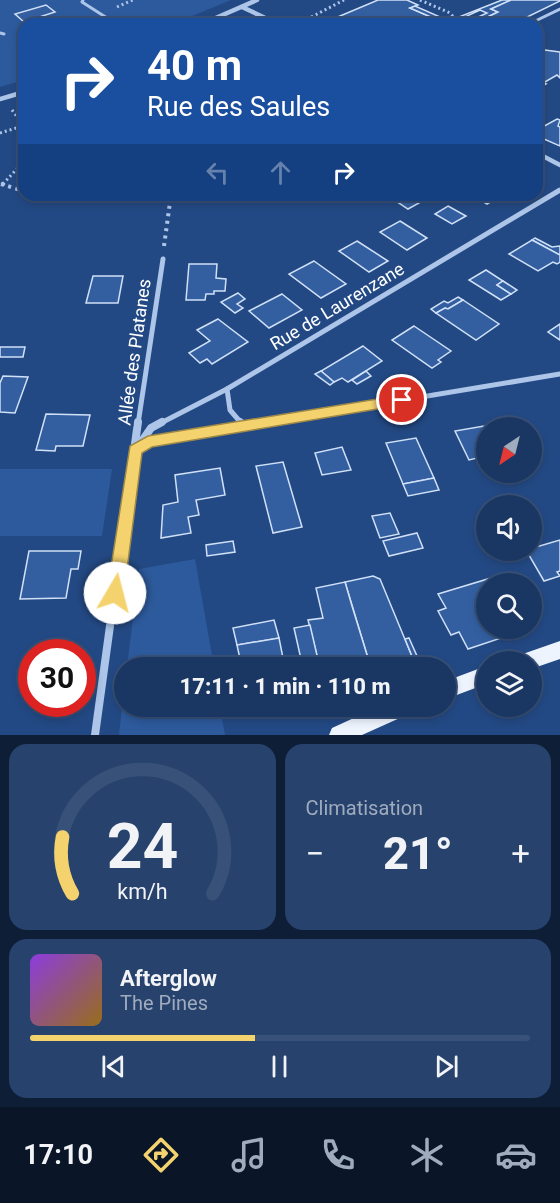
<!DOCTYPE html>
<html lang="fr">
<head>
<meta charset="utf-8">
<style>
  :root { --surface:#1a3763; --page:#27426c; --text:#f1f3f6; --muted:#9facbe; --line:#385178; --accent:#f4d36f }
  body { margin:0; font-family:Roboto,sans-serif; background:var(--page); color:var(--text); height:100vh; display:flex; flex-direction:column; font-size:22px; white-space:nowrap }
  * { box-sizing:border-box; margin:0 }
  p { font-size:20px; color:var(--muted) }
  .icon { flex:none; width:33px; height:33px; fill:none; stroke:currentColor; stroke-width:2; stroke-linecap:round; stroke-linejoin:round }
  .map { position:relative; height:735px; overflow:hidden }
  .drawer { display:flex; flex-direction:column; gap:9px; padding:9px; background:#0e1e36; flex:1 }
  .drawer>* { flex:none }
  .hud { position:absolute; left:18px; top:18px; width:525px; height:183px; border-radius:18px; box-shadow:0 3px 9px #0003,0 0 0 2px var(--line); background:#1a4fa0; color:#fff; overflow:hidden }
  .needle { width:39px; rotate:215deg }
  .controls { position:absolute; left:476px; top:417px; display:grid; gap:12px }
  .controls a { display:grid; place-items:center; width:66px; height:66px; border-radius:50%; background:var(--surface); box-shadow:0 3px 9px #0003,0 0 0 2px var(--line); font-size:30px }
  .speed { position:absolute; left:18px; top:639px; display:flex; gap:12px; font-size:30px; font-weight:700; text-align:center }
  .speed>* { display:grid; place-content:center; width:78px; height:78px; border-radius:50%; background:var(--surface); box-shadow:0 3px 9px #0003,0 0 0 2px var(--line); line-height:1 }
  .speed .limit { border:9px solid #d22; background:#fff; color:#111 }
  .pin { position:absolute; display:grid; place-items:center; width:51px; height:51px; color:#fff; margin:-26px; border:3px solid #fff; border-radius:50%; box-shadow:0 2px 6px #0007 }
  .me { position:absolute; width:66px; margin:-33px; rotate:8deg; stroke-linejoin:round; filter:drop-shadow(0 0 4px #0008) }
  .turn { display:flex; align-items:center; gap:21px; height:126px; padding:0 30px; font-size:27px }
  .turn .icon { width:78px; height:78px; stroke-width:2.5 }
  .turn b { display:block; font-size:42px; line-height:51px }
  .lanes { display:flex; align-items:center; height:57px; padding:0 30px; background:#0003; justify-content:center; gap:30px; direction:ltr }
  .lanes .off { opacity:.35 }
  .big { font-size:45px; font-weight:800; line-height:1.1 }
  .drawer .card { flex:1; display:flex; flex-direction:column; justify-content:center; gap:9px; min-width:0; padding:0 21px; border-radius:18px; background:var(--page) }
  .drawer .dial { align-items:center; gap:0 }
  .dial svg { height:156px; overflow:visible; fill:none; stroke:var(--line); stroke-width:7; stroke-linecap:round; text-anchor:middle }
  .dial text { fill:var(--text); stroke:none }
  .song { display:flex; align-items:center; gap:18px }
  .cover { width:72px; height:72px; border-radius:9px; background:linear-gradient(135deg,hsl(270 70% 55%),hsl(40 70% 35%)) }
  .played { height:6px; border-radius:3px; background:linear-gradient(90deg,var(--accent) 45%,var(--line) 45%) }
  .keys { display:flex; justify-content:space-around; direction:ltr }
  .heat { display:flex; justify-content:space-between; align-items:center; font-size:33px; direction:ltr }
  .drawer .tiles { flex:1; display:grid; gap:9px; grid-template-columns:1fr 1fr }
  .card:last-child { grid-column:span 2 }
  .trip { position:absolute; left:114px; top:657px; width:342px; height:60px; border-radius:30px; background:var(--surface); box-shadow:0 3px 9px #0003,0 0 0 2px var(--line); font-weight:800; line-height:60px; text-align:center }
  .dock { display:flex; height:96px; justify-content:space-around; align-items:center; background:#0a1628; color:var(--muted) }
  .dock .icon { width:42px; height:42px }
  .dock .on { color:var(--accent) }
  .dock b { font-size:27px; color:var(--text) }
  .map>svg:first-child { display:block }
</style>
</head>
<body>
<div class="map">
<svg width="560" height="735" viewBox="0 0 560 735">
  <rect width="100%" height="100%" fill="#234984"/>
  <g fill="#2d5a9c">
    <polygon points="0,0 231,0 173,24 24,24 24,80 0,87"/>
    <polygon points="0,469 112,469 102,536 0,536"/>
    <polygon points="195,559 214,667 127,667 139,569"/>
    <polygon points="124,690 124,706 220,707 225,735 119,735"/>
  </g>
  <g fill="#335fa1" stroke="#d0e0f6" stroke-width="1.5">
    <polygon points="378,0 407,0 418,5 410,8 447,24 321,24"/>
    <polygon points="502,0 511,0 491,9 498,12 473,24 463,24 487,13 480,10 456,21 461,24 447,24 410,8 415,6 449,21"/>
    <polygon points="511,0 560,0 560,1 513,24 473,24 498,12 491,9"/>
    <polygon points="46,5 55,12 24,22 15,14"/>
    <polygon points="537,49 560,52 560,78 557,75 543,83 546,84 537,89"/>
    <polygon points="557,119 560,120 558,126 560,127 560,146 537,136 537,130"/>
    <polygon points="226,195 271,195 266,202 245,197 237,197 235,199 224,197"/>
    <polygon points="472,195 498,195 500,196 487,204"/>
    <polygon points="410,198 419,203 408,209 399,203"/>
    <polygon points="448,206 466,216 452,224 435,214"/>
    <polygon points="400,221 427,238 407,250 380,232"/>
    <polygon points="535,238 552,247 560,246 560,255 532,240"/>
    <polygon points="532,240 560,255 560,262 557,264 553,262 538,271 509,254"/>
    <polygon points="357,241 388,261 369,272 339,251"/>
    <polygon points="314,261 346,284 321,298 289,274"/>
    <polygon points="189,264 217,264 216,278 226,279 225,291 214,291 214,294 206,294 205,300 186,300"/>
    <polygon points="486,270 503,281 497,285 511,294 501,300 469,280"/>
    <polygon points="93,276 123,276 118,303 86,303"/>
    <polygon points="503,281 517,290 511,294 497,285"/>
    <polygon points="238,293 245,299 237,304 243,308 235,313 221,302"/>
    <polygon points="282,294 302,310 269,328 249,311"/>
    <polygon points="458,297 463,300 448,309 445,308 436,313 431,309 444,301 448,303"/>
    <polygon points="463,300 499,324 476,340 436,313 445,308 448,309"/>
    <polygon points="218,319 248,342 212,364 207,359 200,363 189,353 210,341 197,330"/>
    <polygon points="560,324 560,340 548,332"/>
    <polygon points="414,326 451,351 438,360 441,362 432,368 392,340"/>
    <polygon points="363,346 382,361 348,382 342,378 334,382 321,371"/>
    <polygon points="0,347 25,347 23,357 0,357"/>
    <polygon points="321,371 334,382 330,385 315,374"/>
    <polygon points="366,371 371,376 357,384 352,380"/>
    <polygon points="3,376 28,377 15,413 0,412 0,383"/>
    <polygon points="46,414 90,415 83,446 56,446 55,451 36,450"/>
    <polygon points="507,422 510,428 486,428 486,456 469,460 455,431"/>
    <polygon points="416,438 434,478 403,484 386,443"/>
    <polygon points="342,447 351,470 322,475 315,453"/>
    <polygon points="283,462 302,527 273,533 256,466"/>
    <polygon points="220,468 225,495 196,500 199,515 188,517 191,533 161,538 163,505 178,502 175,475"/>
    <polygon points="434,478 439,490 408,496 403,484"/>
    <polygon points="390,513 399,534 380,538 372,516"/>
    <polygon points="417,533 423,548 389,556 383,541"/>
    <polygon points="560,540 560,571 557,572 560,576 544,581 526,550"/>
    <polygon points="233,541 235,552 207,556 206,545"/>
    <polygon points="29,551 81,551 78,569 71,569 66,598 20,599"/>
    <polygon points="373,576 380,579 416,666 371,668 345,582"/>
    <polygon points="491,578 494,584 486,584 486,628 520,628 522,631 468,649 459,632 451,635 438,611 446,608 438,594"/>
    <polygon points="345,582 352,606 371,668 320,668 308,620 323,618 316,588"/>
    <polygon points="274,620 279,638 237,645 233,628"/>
    <polygon points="310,625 319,664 303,668 294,628"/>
    <polygon points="279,638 285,668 242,668 237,645"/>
    <polygon points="409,638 421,665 416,666 405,639"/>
  </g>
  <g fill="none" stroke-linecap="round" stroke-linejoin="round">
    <g stroke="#acc5e8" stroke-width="3" stroke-dasharray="2 3" stroke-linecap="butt">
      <polyline points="420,0 450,13 460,24"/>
      <polyline points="117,7 133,0"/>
      <polyline points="298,24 344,0"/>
      <polyline points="12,110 24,126"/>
      <polyline points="0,133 23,126"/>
      <polyline points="3,184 24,161"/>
    </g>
    <g stroke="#acc5e8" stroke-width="4" stroke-dasharray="3 4.5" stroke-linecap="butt">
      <polyline points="1,184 24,191"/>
      <polyline points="2,185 4,183"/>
      <polyline points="164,246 171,195"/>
    </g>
    <g stroke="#acc5e8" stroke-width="3">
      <polyline points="83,0 82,2 107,18"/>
      <polyline points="100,21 107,18 116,24"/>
      <polyline points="529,24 560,9"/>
      <polyline points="0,33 4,34"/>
    </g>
    <g stroke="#acc5e8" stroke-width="4.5">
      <polyline points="242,7 278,24"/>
      <polyline points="202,24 257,0"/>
      <polyline points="0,99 24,92"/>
      <polyline points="537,153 560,165"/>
    </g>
    <g stroke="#acc5e8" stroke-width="5">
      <polyline points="227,389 230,410 242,424"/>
      <polyline points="138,424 163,259"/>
      <polyline points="159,424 227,389 560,190"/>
      <polyline points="259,424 560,374"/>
    </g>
    <g stroke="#acc5e8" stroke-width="8">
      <polyline points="240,422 245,426"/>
      <polyline points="138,449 148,442 268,422"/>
      <polyline points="135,451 151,428 162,422"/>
      <polyline points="95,735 138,422"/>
    </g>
    <g fill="#eef4fe" fill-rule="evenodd">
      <polygon points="560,641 560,659 531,669 531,662 514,662 517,656"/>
      <polygon points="486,666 486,684 446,699 446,681"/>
      <polygon points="380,706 414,706 411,713 362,735 329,735 332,728"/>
    </g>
  </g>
  <polygon fill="#f4d36f" stroke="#9f8948" stroke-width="1.5" points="402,395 410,400 407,404 152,447 142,453 124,593 121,598 115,600 109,598 107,593 130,446 148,436"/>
  <g text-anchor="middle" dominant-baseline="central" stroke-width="6" stroke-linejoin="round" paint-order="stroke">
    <g font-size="18" fill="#fff" stroke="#234984">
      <text transform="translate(337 306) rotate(-31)">Rue de Laurenzane</text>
      <text transform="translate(134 352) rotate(-82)">Allée des Platanes</text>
    </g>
  </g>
</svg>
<div class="controls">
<a><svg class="needle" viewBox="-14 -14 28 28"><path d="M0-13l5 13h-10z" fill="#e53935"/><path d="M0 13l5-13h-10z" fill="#9facbe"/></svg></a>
<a><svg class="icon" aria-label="sound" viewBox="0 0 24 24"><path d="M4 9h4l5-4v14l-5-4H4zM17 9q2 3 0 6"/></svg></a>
<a><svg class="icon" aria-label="search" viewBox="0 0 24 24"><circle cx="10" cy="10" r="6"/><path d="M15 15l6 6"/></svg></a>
<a><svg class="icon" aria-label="layers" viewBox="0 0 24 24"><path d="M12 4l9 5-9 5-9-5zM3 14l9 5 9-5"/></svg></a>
</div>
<div class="speed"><div class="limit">30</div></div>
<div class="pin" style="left:402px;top:400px;background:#d93025"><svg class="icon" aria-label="arrive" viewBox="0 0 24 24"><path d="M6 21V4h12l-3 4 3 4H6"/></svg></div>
<svg class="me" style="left:115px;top:593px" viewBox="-20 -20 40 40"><circle r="19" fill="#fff"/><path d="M0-13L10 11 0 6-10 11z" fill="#f4d36f"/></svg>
<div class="trip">17:11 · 1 min · 110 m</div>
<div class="hud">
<div class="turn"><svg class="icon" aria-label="right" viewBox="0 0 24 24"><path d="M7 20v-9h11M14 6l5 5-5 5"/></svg><div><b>40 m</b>Rue des Saules</div></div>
<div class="lanes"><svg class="icon off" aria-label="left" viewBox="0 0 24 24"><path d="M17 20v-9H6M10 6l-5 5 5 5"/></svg><svg class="icon off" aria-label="ahead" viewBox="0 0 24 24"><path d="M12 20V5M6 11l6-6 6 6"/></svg><svg class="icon" aria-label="right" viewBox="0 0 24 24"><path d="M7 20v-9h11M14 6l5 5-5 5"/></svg></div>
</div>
</div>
<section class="drawer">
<div class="tiles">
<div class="card dial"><svg viewBox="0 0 100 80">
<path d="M14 69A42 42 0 1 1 86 69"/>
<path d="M14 69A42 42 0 0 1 9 40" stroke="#f4d36f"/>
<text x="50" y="56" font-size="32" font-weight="700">24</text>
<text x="50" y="72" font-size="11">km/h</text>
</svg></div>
<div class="card"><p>Climatisation</p>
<div class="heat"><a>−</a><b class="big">21°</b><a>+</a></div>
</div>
<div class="card">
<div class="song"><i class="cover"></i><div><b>Afterglow</b><p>The Pines</p></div></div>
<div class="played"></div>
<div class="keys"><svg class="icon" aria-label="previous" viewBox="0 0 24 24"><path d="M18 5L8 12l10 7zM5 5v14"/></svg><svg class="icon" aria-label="pause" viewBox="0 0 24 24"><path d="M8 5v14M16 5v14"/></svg><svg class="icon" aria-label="next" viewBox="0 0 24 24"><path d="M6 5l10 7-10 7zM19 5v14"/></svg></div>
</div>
</div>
</section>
<nav class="dock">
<b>17:10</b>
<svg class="icon on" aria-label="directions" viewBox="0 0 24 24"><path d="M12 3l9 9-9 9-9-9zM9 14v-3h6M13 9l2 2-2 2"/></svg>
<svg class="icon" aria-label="music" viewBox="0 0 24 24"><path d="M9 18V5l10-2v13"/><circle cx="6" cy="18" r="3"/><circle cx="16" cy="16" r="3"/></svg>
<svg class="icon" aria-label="phone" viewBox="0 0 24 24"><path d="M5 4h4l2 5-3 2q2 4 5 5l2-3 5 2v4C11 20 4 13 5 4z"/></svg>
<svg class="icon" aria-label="climate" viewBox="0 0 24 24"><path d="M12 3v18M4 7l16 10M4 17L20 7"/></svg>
<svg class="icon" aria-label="car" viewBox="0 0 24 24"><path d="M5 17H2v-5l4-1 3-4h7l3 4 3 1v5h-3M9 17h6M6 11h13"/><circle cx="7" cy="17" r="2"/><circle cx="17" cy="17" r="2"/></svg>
</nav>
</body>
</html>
